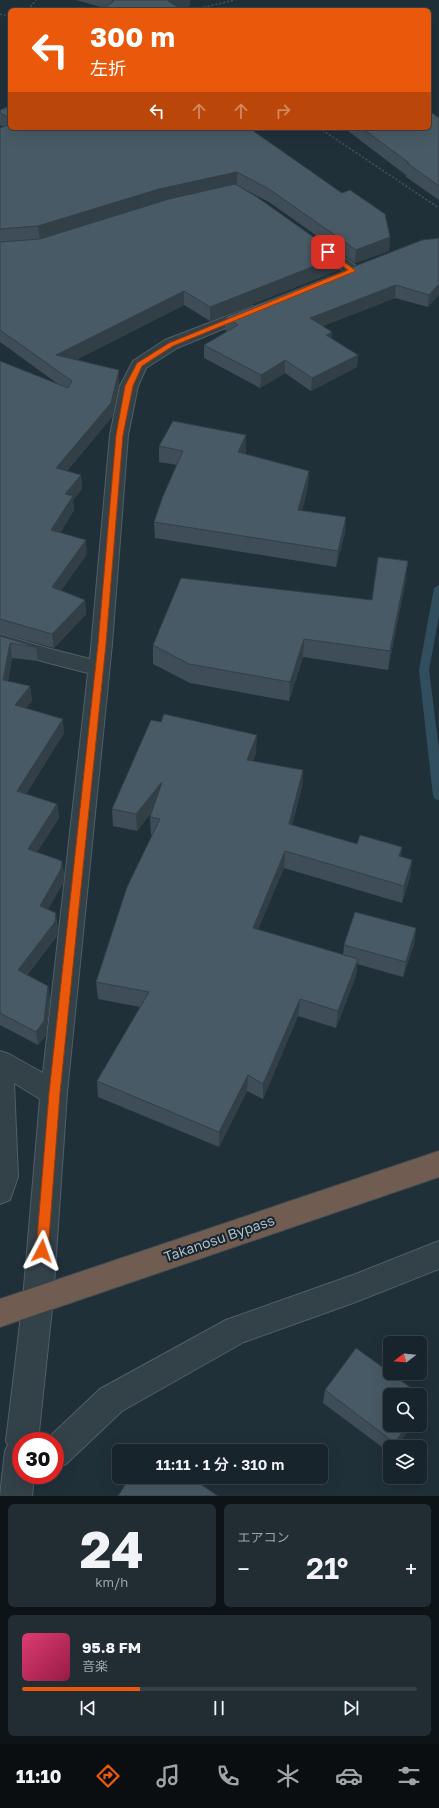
<!DOCTYPE html>
<html lang="ja">
<head>
<meta charset="utf-8">
<style>
  :root { --surface:#18242b; --page:#212c33; --text:#f1f3f6; --muted:#9fa4a9; --line:#364147; --accent:#ea580c }
  body { margin:0; font-family:"Golos Text","Noto Sans JP",sans-serif; background:var(--page); color:var(--text); height:100vh; display:flex; flex-direction:column; font-size:15px; white-space:nowrap }
  * { box-sizing:border-box; margin:0 }
  p { font-size:13px; color:var(--muted) }
  .icon { flex:none; width:22px; height:22px; fill:none; stroke:currentColor; stroke-width:2; stroke-linecap:round; stroke-linejoin:round }
  .map { position:relative; height:1496px; overflow:hidden }
  .side { display:flex; flex-direction:column; gap:8px; padding:8px; background:#0d1418; flex:1 }
  .side>* { flex:none }
  .guide { position:absolute; left:8px; top:8px; width:423px; height:122px; border-radius:6px; box-shadow:0 4px 16px #0002,0 0 0 1px var(--line); background:#ea580c; color:#fff; overflow:hidden }
  .needle { width:26px; rotate:254deg }
  .fabs { position:absolute; left:383px; top:1336px; display:grid; gap:8px }
  .fabs a { display:grid; place-items:center; width:44px; height:44px; border-radius:6px; background:var(--surface); box-shadow:0 4px 16px #0002,0 0 0 1px var(--line); font-size:20px }
  .speed { position:absolute; left:12px; top:1432px; display:flex; gap:8px; font-size:20px; font-weight:700; text-align:center }
  .speed>* { display:grid; place-content:center; width:52px; height:52px; border-radius:50%; background:var(--surface); box-shadow:0 4px 16px #0002,0 0 0 1px var(--line); line-height:1 }
  .speed .limit { border:6px solid #d22; background:#fff; color:#111 }
  .pin { position:absolute; display:grid; place-items:center; width:34px; height:34px; color:#fff; margin:-17px; border-radius:8px; box-shadow:0 2px 6px #0006 }
  .me { position:absolute; width:44px; margin:-22px; rotate:4deg; stroke-linejoin:round; filter:drop-shadow(0 0 3px #0008) }
  .turn { display:flex; align-items:center; gap:14px; height:84px; padding:0 16px; font-size:18px }
  .turn .icon { width:52px; height:52px; stroke-width:2.5 }
  .turn b { display:block; font-size:28px; line-height:34px }
  .lanes { display:flex; align-items:center; height:38px; padding:0 16px; background:#0003; justify-content:center; gap:20px; direction:ltr }
  .lanes .off { opacity:.35 }
  .big { font-size:30px; font-weight:600; line-height:1.1 }
  .side .card { flex:1; display:flex; flex-direction:column; justify-content:center; gap:6px; min-width:0; padding:0 14px; border-radius:6px; background:var(--page) }
  .side .dial { align-items:center; gap:0 }
  .dial b { font-size:52px; line-height:1 }
  .song { display:flex; align-items:center; gap:12px }
  .cover { width:48px; height:48px; border-radius:6px; background:linear-gradient(135deg,hsl(340 70% 55%),hsl(340 70% 35%)) }
  .played { height:4px; border-radius:2px; background:linear-gradient(90deg,var(--accent) 30%,var(--line) 30%) }
  .keys { display:flex; justify-content:space-around; direction:ltr }
  .heat { display:flex; justify-content:space-between; align-items:center; font-size:22px; direction:ltr }
  .side .tiles { flex:1; display:grid; gap:8px; grid-template-columns:1fr 1fr }
  .card:last-child { grid-column:span 2 }
  .trip { position:absolute; left:112px; top:1444px; width:216px; height:40px; border-radius:6px; background:var(--surface); box-shadow:0 4px 16px #0002,0 0 0 1px var(--line); font-weight:600; line-height:40px; text-align:center }
  .tabs { display:flex; height:64px; justify-content:space-around; align-items:center; background:#0a0e11; color:var(--muted) }
  .tabs .icon { width:28px; height:28px }
  .tabs .on { color:var(--accent) }
  .tabs b { font-size:18px; color:var(--text) }
  .map>svg:first-child { display:block }
</style>
</head>
<body>
<div class="map">
<svg width="439" height="1496" viewBox="0 0 439 1496">
  <rect width="100%" height="100%" fill="#203039"/>
  <g fill="none" stroke-linecap="round" stroke-linejoin="round">
    <polygon fill="#314e5f" fill-rule="evenodd" points="439,585 439,616 429,670 439,750 439,800 435,799 433,796 419,670 434,588"/>
    <g stroke="#515f67" stroke-width="2">
      <g id="street">
        <polygon points="315,238 320,240 359,268 361,271 359,274 353,276 347,274 310,246 307,243 310,240"/>
        <polygon points="253,306 259,308 261,311 259,314 177,348 146,368 138,386 128,435 112,644 67,1093 53,1299 38,1441 21,1441 21,1475 34,1475 32,1496 0,1496 5,1451 8,1445 6,1441 23,1299 40,1099 14,1083 18,1177 10,1200 0,1204 0,1051 9,1054 43,1073 88,673 45,662 0,648 0,634 47,648 90,659 110,435 120,386 133,361 165,340"/>
        <polygon points="439,1241 439,1269 353,1303 244,1342 122,1411 66,1464 55,1469 55,1441 45,1441 100,1389 226,1320 353,1275"/>
      </g>
    </g>
    <g stroke="#3e4c54" stroke-width="2">
      <polygon id="highway" points="439,1151 439,1177 0,1327 0,1299"/>
    </g>
    <g stroke="#415856" stroke-width="1.5" stroke-dasharray="2 2" stroke-linecap="butt">
      <polyline points="28,10 36,0"/>
      <polyline points="192,10 235,0"/>
      <polyline points="0,14 10,16"/>
      <polyline points="319,128 439,208"/>
    </g>
    <use href="#street" fill="#334149" fill-rule="evenodd"/>
    <use href="#highway" fill="#705c50" fill-rule="evenodd"/>
  </g>
  <g fill="#3e4d57">
    <polygon points="76,0 190,0 190,6 180,8 182,10 104,10 104,8"/>
    <polygon points="10,106 10,128 249,128 390,237 389,251 355,263 269,202 238,186 339,270 210,321 184,305 76,360 119,384 112,417 67,471 81,475 82,489 73,500 74,510 60,533 87,554 61,590 85,600 86,614 54,648 0,633 0,361 58,384 0,342 0,128 3,127 0,125 0,110"/>
    <polygon points="438,118 439,118 439,200 406,177 406,175 344,128 429,128"/>
    <polygon points="439,238 428,307 395,298 323,326 332,339 358,355 357,367 311,391 285,373 260,388 204,358 204,345 228,332 225,330 225,317"/>
    <polygon points="246,435 246,450 245,454 309,471 308,486 302,511 346,517 345,532 336,567 155,538 154,522 177,465 159,462 159,446"/>
    <polygon points="406,579 388,670 303,657 289,701 190,683 153,664 153,645 372,600"/>
    <polygon points="0,636 36,647 38,661 12,658 8,681 30,686 32,701 26,708 64,733 26,794 57,804 59,818 37,852 62,861 64,875 63,883 48,909 58,927 57,936 27,975 48,986 50,999 46,1035 38,1045 0,1025"/>
    <polygon points="256,753 253,761 303,770 302,787 292,825 412,860 410,877 402,903 284,868 258,929 343,955 344,945 416,928 414,944 403,977 357,964 356,976 336,1028 298,1016 263,1099 247,1091 219,1147 98,1097 97,1081 140,1007 98,999 96,982 152,835 151,834 150,817 151,813 137,831 113,826 112,809"/>
    <polygon points="325,1390 425,1398 422,1410 397,1447 390,1447 390,1453 323,1403"/>
  </g>
  <g fill="#323f47">
    <polygon points="171,0 190,0 190,6 173,10 168,1"/>
    <polygon points="237,172 237,186 40,240 38,226 159,189"/>
    <polygon points="390,237 389,251 355,263 356,250"/>
    <polygon points="340,256 339,270 210,321 210,307"/>
    <polygon points="439,284 439,295 428,307 429,295"/>
    <polygon points="396,285 395,298 310,331 310,318"/>
    <polygon points="184,291 184,305 58,369 56,355"/>
    <polygon points="332,332 331,345 326,335"/>
    <polygon points="358,355 357,367 311,391 312,378"/>
    <polygon points="285,360 285,373 260,388 261,375"/>
    <polygon points="119,370 119,384 112,417 57,482 56,468"/>
    <polygon points="246,435 246,450 238,467 238,452"/>
    <polygon points="309,471 308,486 298,526 298,510"/>
    <polygon points="81,475 82,489 73,500 74,510 52,545 51,530 65,494"/>
    <polygon points="346,517 345,532 336,567 338,551"/>
    <polygon points="86,540 87,554 54,601 52,587"/>
    <polygon points="408,561 406,579 388,670 390,651"/>
    <polygon points="85,600 86,614 54,648 52,634"/>
    <polygon points="304,639 303,657 289,701 290,682"/>
    <polygon points="10,643 12,658 5,694 3,680"/>
    <polygon points="30,686 32,701 17,719 15,705"/>
    <polygon points="63,719 64,733 19,805 17,791"/>
    <polygon points="257,735 256,753 247,777 247,760"/>
    <polygon points="303,770 302,787 288,841 289,824"/>
    <polygon points="162,782 162,799 137,831 136,814"/>
    <polygon points="57,804 59,818 30,863 28,849"/>
    <polygon points="402,847 400,864 399,856"/>
    <polygon points="285,851 284,868 252,944 253,928"/>
    <polygon points="412,860 410,877 402,903 404,886"/>
    <polygon points="62,861 64,875 63,883 42,920 40,906"/>
    <polygon points="56,913 58,927 57,936 20,983 18,970"/>
    <polygon points="416,928 414,944 403,977 406,962"/>
    <polygon points="358,959 356,976 336,1028 338,1011"/>
    <polygon points="48,986 50,999 46,1035 38,1045 36,1032"/>
    <polygon points="300,999 298,1016 263,1099 263,1084"/>
    <polygon points="248,1075 247,1091 219,1147 219,1132"/>
    <polygon points="425,1398 422,1410 420,1412 420,1405"/>
    <polygon points="407,1425 412,1425 397,1447 394,1447 395,1443"/>
  </g>
  <g fill="#485a65" stroke="#323f47">
    <polygon points="112,0 171,0 168,1 182,10 107,10 104,8 114,1"/>
    <polygon points="10,106 10,118 0,113 0,110"/>
    <polygon points="429,111 439,118 439,186 407,163 409,163 362,128 429,128"/>
    <polygon points="10,124 10,128 249,128 342,193 350,190 385,214 390,237 356,250 269,189 237,172 159,189 38,226 0,229 0,128"/>
    <polygon points="235,184 257,197 340,256 210,307 184,291 56,355 119,370 111,403 56,468 81,475 65,494 73,496 51,530 86,540 52,587 85,600 52,634 0,619 0,361 68,388 72,381 0,330 0,242 40,239 169,199"/>
    <polygon points="439,238 439,284 429,295 396,285 310,318 332,332 326,335 358,355 312,378 285,360 261,375 204,345 238,325 225,317 422,240"/>
    <polygon points="173,421 246,435 238,452 309,471 298,510 346,517 338,551 154,522 163,496 183,451 159,446"/>
    <polygon points="378,557 408,561 390,651 304,639 290,682 189,664 153,645 181,578 372,600"/>
    <polygon points="0,636 36,647 10,643 3,680 30,686 15,705 63,719 17,791 57,804 28,849 62,861 61,869 40,906 56,913 55,922 18,970 48,986 44,1021 36,1032 0,1013"/>
    <polygon points="164,714 257,735 247,760 303,770 289,824 357,844 360,835 402,847 399,856 412,860 404,886 285,851 253,928 358,959 338,1011 300,999 263,1084 248,1075 219,1132 97,1081 149,992 96,982 127,887 160,819 150,817 162,782 136,814 112,809 151,720 161,722"/>
    <polygon points="355,912 416,928 406,962 344,945"/>
    <polygon points="356,1348 425,1398 420,1405 420,1395 390,1395 390,1425 407,1425 395,1443 325,1390"/>
    <polygon points="148,1449 151,1451 146,1451"/>
    <polygon points="130,1477 190,1477 218,1496 118,1496"/>
  </g>
  <polygon fill="#ea580c" stroke="#983908" points="325,251 330,251 356,271 173,346 142,366 133,386 123,435 106,644 60,1093 48,1251 46,1255 42,1257 38,1255 36,1251 49,1093 98,644 116,435 125,386 137,363 169,343 348,270 325,254"/>
  <g text-anchor="middle" dominant-baseline="central" stroke-width="4" stroke-linejoin="round" paint-order="stroke">
    <g font-size="14" fill="#aebcc6" stroke="#19262e">
      <text transform="translate(219 1238) rotate(-19)">Takanosu Bypass</text>
    </g>
  </g>
</svg>
<div class="fabs">
<a><svg class="needle" viewBox="-14 -14 28 28"><path d="M0-13l5 13h-10z" fill="#e53935"/><path d="M0 13l5-13h-10z" fill="#9fa4a9"/></svg></a>
<a><svg class="icon" aria-label="search" viewBox="0 0 24 24"><circle cx="10" cy="10" r="6"/><path d="M15 15l6 6"/></svg></a>
<a><svg class="icon" aria-label="layers" viewBox="0 0 24 24"><path d="M12 4l9 5-9 5-9-5zM3 14l9 5 9-5"/></svg></a>
</div>
<div class="speed"><div class="limit">30</div></div>
<div class="pin" style="left:328px;top:252px;background:#d93025"><svg class="icon" aria-label="arrive" viewBox="0 0 24 24"><path d="M6 21V4h12l-3 4 3 4H6"/></svg></div>
<svg class="me" style="left:42px;top:1251px" viewBox="-20 -20 40 40"><path d="M0-17L14 15 0 8-14 15z" fill="#ea580c" stroke="#fff" stroke-width="4"/></svg>
<div class="trip">11:11 · 1 分 · 310 m</div>
<div class="guide">
<div class="turn"><svg class="icon" aria-label="left" viewBox="0 0 24 24"><path d="M17 20v-9H6M10 6l-5 5 5 5"/></svg><div><b>300 m</b>左折</div></div>
<div class="lanes"><svg class="icon" aria-label="left" viewBox="0 0 24 24"><path d="M17 20v-9H6M10 6l-5 5 5 5"/></svg><svg class="icon off" aria-label="ahead" viewBox="0 0 24 24"><path d="M12 20V5M6 11l6-6 6 6"/></svg><svg class="icon off" aria-label="ahead" viewBox="0 0 24 24"><path d="M12 20V5M6 11l6-6 6 6"/></svg><svg class="icon off" aria-label="right" viewBox="0 0 24 24"><path d="M7 20v-9h11M14 6l5 5-5 5"/></svg></div>
</div>
</div>
<section class="side">
<div class="tiles">
<div class="card dial"><b>24</b><p>km/h</p></div>
<div class="card"><p>エアコン</p>
<div class="heat"><a>−</a><b class="big">21°</b><a>+</a></div>
</div>
<div class="card">
<div class="song"><i class="cover"></i><div><b>95.8 FM</b><p>音楽</p></div></div>
<div class="played"></div>
<div class="keys"><svg class="icon" aria-label="previous" viewBox="0 0 24 24"><path d="M18 5L8 12l10 7zM5 5v14"/></svg><svg class="icon" aria-label="pause" viewBox="0 0 24 24"><path d="M8 5v14M16 5v14"/></svg><svg class="icon" aria-label="next" viewBox="0 0 24 24"><path d="M6 5l10 7-10 7zM19 5v14"/></svg></div>
</div>
</div>
</section>
<nav class="tabs">
<b>11:10</b>
<svg class="icon on" aria-label="directions" viewBox="0 0 24 24"><path d="M12 3l9 9-9 9-9-9zM9 14v-3h6M13 9l2 2-2 2"/></svg>
<svg class="icon" aria-label="music" viewBox="0 0 24 24"><path d="M9 18V5l10-2v13"/><circle cx="6" cy="18" r="3"/><circle cx="16" cy="16" r="3"/></svg>
<svg class="icon" aria-label="phone" viewBox="0 0 24 24"><path d="M5 4h4l2 5-3 2q2 4 5 5l2-3 5 2v4C11 20 4 13 5 4z"/></svg>
<svg class="icon" aria-label="climate" viewBox="0 0 24 24"><path d="M12 3v18M4 7l16 10M4 17L20 7"/></svg>
<svg class="icon" aria-label="car" viewBox="0 0 24 24"><path d="M5 17H2v-5l4-1 3-4h7l3 4 3 1v5h-3M9 17h6M6 11h13"/><circle cx="7" cy="17" r="2"/><circle cx="17" cy="17" r="2"/></svg>
<svg class="icon" aria-label="filters" viewBox="0 0 24 24"><path d="M4 7h16M4 17h16"/><circle cx="9" cy="7" r="2"/><circle cx="15" cy="17" r="2"/></svg>
</nav>
</body>
</html>
